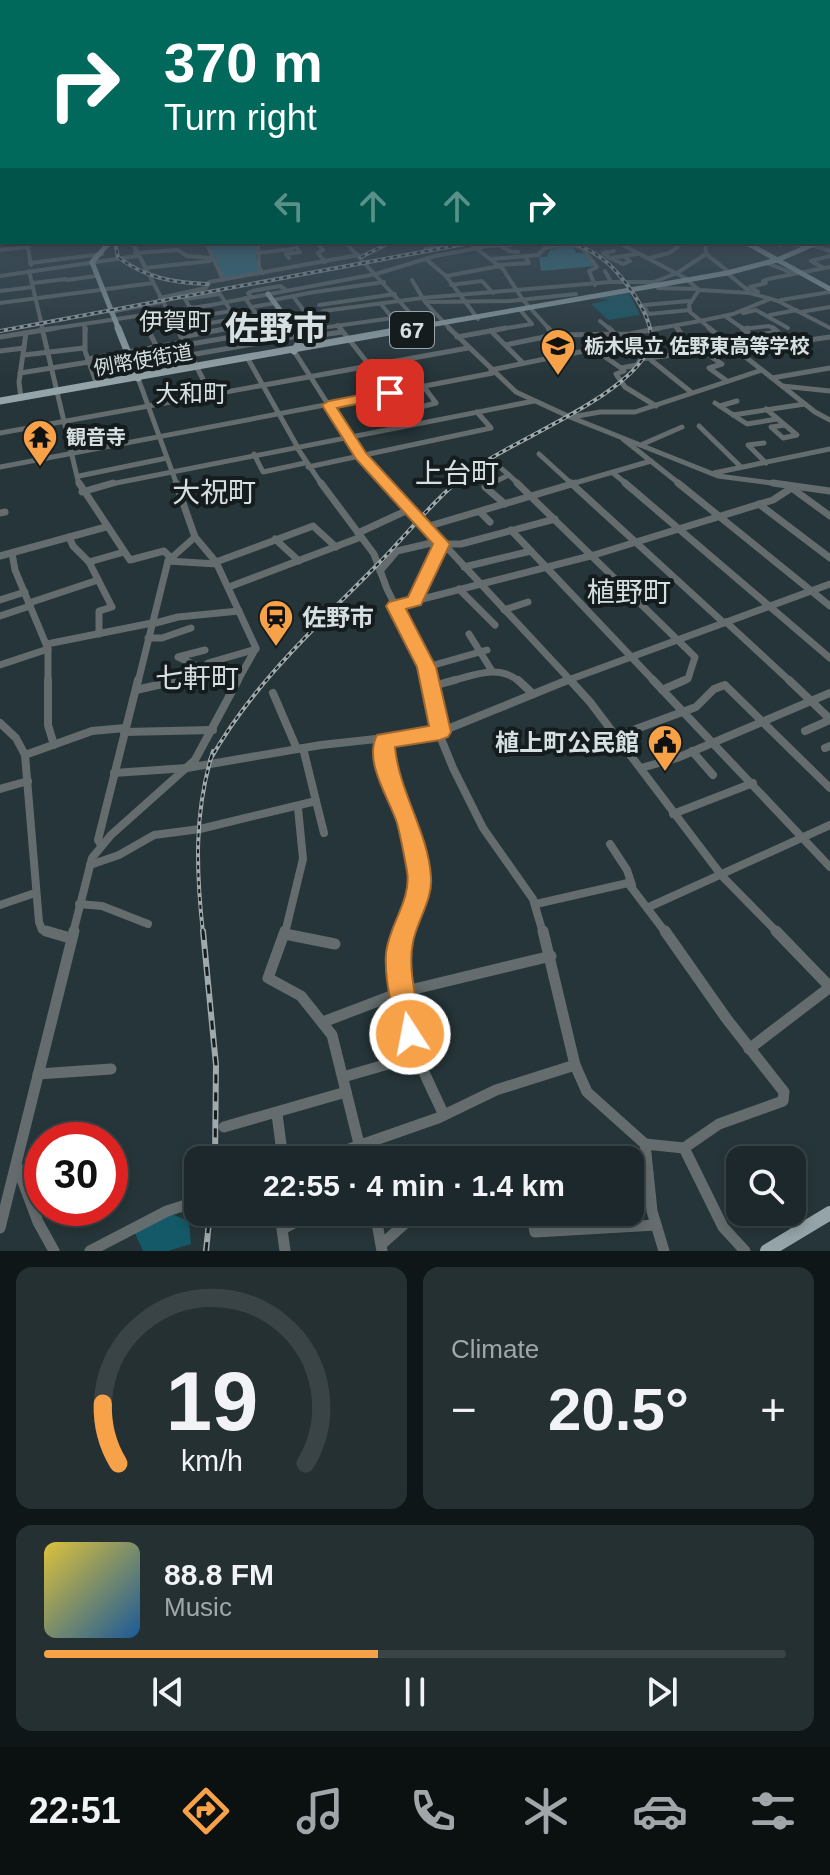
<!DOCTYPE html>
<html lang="en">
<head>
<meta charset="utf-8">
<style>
  :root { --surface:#1c282b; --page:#253033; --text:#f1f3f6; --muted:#a0a6a9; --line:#3a4447; --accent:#f7a149 }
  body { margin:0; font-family:Arial,"Noto Sans JP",sans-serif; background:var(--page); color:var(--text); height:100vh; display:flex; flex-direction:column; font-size:30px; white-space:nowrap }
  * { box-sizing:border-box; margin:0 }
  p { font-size:26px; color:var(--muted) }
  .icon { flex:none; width:44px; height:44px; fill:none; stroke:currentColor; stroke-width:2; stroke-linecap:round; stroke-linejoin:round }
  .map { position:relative; height:1251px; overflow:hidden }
  .drawer { display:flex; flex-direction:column; gap:16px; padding:16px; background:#0f1618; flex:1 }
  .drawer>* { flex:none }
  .hud { position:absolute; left:0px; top:0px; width:830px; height:244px; box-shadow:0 4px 12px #0003,0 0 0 2px var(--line); background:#00695c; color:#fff; overflow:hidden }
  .fabs { position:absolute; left:726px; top:1146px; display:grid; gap:16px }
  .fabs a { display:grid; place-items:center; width:80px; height:80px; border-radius:16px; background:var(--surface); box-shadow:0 4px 12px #0003,0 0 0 2px var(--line); font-size:40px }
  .speed { position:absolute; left:24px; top:1122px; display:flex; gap:16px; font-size:40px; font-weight:700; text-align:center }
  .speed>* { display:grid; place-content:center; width:104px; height:104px; border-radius:50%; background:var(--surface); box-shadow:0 4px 12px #0003,0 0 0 2px var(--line); line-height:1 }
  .speed .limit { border:12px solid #d22; background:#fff; color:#111 }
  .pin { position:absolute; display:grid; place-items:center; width:68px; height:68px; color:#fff; margin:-34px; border-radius:16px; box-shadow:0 4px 12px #0006 }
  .me { position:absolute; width:88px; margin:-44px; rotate:349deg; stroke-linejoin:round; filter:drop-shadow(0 0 6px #0008) }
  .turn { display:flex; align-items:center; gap:28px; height:168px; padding:0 32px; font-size:36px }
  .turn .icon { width:104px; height:104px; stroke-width:2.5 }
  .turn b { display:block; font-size:56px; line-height:68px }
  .lanes { display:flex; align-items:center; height:76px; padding:0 32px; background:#0003; justify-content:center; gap:40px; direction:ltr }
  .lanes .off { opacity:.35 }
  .big { font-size:60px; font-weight:600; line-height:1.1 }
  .drawer .card { flex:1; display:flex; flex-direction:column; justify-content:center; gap:12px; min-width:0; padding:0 28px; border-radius:16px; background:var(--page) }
  .drawer .dial { align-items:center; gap:0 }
  .dial svg { height:208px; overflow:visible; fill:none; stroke:var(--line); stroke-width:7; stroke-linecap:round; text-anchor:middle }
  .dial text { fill:var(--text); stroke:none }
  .song { display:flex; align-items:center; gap:24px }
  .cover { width:96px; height:96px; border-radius:12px; background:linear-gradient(135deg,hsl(50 70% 55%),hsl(210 70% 35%)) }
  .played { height:8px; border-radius:4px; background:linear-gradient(90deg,var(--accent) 45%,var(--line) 45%) }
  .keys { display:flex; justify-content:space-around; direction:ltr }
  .heat { display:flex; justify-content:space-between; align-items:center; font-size:44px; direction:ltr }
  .drawer .tiles { flex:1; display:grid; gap:16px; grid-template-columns:1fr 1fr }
  .card:last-child { grid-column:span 2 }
  .trip { position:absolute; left:184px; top:1146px; width:460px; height:80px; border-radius:16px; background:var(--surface); box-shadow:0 4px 12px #0003,0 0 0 2px var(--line); font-weight:600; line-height:80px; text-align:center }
  .dock { display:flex; height:128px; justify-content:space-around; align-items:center; background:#0b1011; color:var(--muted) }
  .dock .icon { width:56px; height:56px }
  .dock .active { color:var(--accent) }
  .dock b { font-size:36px; color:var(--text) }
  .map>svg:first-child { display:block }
</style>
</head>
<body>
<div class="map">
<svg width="830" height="1251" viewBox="0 0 830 1251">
  <rect width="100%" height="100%" fill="#263539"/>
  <g fill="#145967">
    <polygon points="629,293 640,315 608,320 591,304 609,300 597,298"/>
    <polygon points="169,1213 189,1221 191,1244 168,1251 143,1251 134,1231"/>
  </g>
  <g fill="#2a7787">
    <polygon points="208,242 257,242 256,258 263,273 225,280"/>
    <polygon points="559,242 571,243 576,253 584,253 595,266 541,271 539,257 547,257 550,250 562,247"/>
  </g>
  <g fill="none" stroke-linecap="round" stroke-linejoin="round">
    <g stroke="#646c6e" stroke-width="4">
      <polyline points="132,242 178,330"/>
      <polyline points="206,242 223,280"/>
      <polyline points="263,242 258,245 259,267 263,273"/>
      <polyline points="316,242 323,250 318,253 325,262"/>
      <polyline points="345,242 424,328"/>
      <polyline points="468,242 503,269 523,300 550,330"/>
      <polyline points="567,242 583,249 597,267 589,271 595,285"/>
      <polyline points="581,242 659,242"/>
      <polyline points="705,242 706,254"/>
      <polyline points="773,242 779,245 786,242"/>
      <polyline points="788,242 805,247"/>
      <polyline points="802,242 830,251"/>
      <polyline points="417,243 422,242"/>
      <polyline points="619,243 685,278 699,290 750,293 778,301 830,328"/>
      <polyline points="498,244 509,251 518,252"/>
      <polyline points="425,249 444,245 440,242"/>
      <polyline points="0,250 29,247"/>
      <polyline points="135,253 178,250 187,256 211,258"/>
      <polyline points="257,253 292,249 301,242"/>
      <polyline points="706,254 730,273"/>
      <polygon points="624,256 630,261 623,264 610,258"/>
      <polyline points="624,256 638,254"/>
      <polyline points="289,258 286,254 300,252 296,247"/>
      <polyline points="610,258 603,253 614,251"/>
      <polyline points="649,258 669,253 679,246 670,242"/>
      <polyline points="491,259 538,255 545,248 561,245 558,242"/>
      <polyline points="427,260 446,276 478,319"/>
      <polyline points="30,263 102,254"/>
      <polyline points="767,263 792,273"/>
      <polyline points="31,265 28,248 32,242"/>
      <polyline points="499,265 529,263 525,256"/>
      <polyline points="145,268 210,261"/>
      <polyline points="824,268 811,261 830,256"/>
      <polyline points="29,271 43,330"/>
      <polyline points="605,271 611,282"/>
      <polyline points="727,273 750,292"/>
      <polyline points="0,276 137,256"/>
      <polyline points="446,276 500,266"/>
      <polyline points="67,280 96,276"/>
      <polyline points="412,280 425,302 451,330"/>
      <polyline points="33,283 66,279"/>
      <polyline points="451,285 482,281 493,293"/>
      <polyline points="658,288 698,289"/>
      <polyline points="699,290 689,305 690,312 712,330"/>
      <polyline points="0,291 33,287"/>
      <polyline points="758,292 750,287 766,283 763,281 768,279 830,267"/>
      <polyline points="308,293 384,282"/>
      <polyline points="293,296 318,330"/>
      <polyline points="251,297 248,293 252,291 280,286 286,290"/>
      <polyline points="160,298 206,288 209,282 358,255"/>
      <polyline points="245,298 259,318"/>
      <polyline points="273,300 309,293"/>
      <polyline points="781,300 830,292"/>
      <polyline points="689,301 644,305 648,314 690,310"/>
      <polyline points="426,302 510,301 576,294"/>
      <polyline points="0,303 153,283"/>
      <polyline points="381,304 402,330"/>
      <polyline points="319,305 395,294"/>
      <polyline points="251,307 275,303"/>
      <polyline points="323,311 422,298 610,282 654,282 677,273 706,254"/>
      <polyline points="110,312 162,302"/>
      <polyline points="801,312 830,307"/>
      <polyline points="743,313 756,310 788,328"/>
      <polyline points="140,315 148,330"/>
      <polyline points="770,315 797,310"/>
      <polyline points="725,316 745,330"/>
      <polyline points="195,317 231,311"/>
      <polyline points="600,321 611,330"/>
      <polyline points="700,321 733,314 770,299"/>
      <polyline points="84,325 86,330"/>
      <polyline points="199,325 256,315"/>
      <polyline points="337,325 341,330"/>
      <polyline points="675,326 679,330"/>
      <polyline points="744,329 769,326 776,330"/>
      <polyline points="43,330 211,305 376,274 435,256 488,246 555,242"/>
      <polyline points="203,330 185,299 220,294 236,319"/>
      <polyline points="218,330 324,312"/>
      <polyline points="307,330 414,315"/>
      <polyline points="495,330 532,324 521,311"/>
      <polyline points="649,330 700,321"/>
    </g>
    <g stroke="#646c6e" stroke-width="5">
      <polyline points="42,328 79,485"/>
      <polyline points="85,328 85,351 97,385"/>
      <polyline points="147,328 157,347"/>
      <polyline points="177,328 211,395"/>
      <polyline points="201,328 204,333"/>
      <polyline points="316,328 321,335 342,332"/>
      <polyline points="340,328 415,423"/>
      <polyline points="400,328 403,332"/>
      <polyline points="449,328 516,392 570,417 718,476 788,485"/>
      <polyline points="548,328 554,335"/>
      <polyline points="609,328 616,335"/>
      <polyline points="677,328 687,341 722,364 709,368 727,381"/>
      <polyline points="709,328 815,412 830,420"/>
      <polyline points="742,328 752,336 778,332 773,328"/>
      <polyline points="744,329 748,328"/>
      <polyline points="491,331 523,363"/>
      <polyline points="296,332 320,328"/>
      <polyline points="628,335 644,352 641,359"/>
      <polyline points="0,337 56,328"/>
      <polyline points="181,337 230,328"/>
      <polyline points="457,337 506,328"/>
      <polyline points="771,338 793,335 801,341"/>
      <polyline points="729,344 759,339"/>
      <polyline points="185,345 255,333"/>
      <polyline points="505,345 554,335 630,334 660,328"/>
      <polyline points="738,350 830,337"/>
      <polyline points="0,351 24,348"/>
      <polyline points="294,351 361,456 388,485"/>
      <polyline points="24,355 84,348"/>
      <polyline points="190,355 299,336"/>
      <polyline points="88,359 184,342"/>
      <polyline points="248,359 297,446"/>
      <polyline points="651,360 691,392"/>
      <polyline points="491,370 594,349 621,368"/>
      <polyline points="20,373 89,362"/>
      <polyline points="138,378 177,485"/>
      <polyline points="772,378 830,368"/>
      <polyline points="782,386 830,391"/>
      <polyline points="21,398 19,382 26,333"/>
      <polyline points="715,403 747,424 777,419"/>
      <polyline points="656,406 625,387 616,374 624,371 621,368 637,365 641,359 734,347"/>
      <polyline points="720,406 737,401"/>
      <polyline points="766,409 785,425"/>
      <polyline points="405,411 436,403 424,387"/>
      <polyline points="733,415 805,404"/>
      <polyline points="572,417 600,412 635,412 762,370"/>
      <polygon points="785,425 797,435 783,438 771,427"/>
      <polyline points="699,426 740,466"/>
      <polyline points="0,433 468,348"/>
      <polyline points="623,439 681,485"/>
      <polyline points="764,443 748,445 766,463"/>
      <polyline points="643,444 682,427"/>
      <polyline points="296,446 322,485"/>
      <polyline points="254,454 263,472 305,463"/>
      <polyline points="539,454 573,485"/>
      <polyline points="0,467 493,373"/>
      <polyline points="308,467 491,428 477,412"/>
      <polyline points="502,469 520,485"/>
      <polyline points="613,473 628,485"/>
      <polyline points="714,473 830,449"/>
      <polyline points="79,476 167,458"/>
      <polyline points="106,485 534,401"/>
      <polyline points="488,485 509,475"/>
      <polyline points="568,485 651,461"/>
    </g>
    <g stroke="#646c6e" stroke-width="7">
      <polyline points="79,483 130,560 164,551 170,557"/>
      <polyline points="176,483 195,537 216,562 256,648 237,682"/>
      <polyline points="321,483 374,554 387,589 417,648 431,682"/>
      <polyline points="387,483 572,682"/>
      <polyline points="492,483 485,487 505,504"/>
      <polyline points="517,483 695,657 688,679 680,682"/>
      <polyline points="571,483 724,623"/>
      <polyline points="625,483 830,658"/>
      <polyline points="678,483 830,606"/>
      <polyline points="773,483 830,491"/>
      <polyline points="793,489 830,516"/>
      <polyline points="82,492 113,483"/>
      <polyline points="759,504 830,558"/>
      <polyline points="480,512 490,522"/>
      <polyline points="0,513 5,512"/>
      <polyline points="426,527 575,483"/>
      <polyline points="511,530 655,682"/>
      <polyline points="358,533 410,509"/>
      <polyline points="69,537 73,546 89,562 112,607 99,611 99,634"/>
      <polyline points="275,539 299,561"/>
      <polyline points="0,556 106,527"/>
      <polyline points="168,561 217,564"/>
      <polyline points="89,562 124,552"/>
      <polyline points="216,562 313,526 336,547"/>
      <polyline points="464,567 531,551"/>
      <polyline points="380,571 397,551 440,541"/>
      <polyline points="229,587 361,537"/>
      <polyline points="459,589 495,625"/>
      <polyline points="0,600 25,592"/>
      <polyline points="415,601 442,544 461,544 555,519"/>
      <polyline points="29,603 98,580"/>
      <polyline points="395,606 594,555 773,500 793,487"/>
      <polyline points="504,610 528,602"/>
      <polyline points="0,616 30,606"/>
      <polyline points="726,622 791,682"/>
      <polyline points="152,624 178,617 239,611"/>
      <polyline points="469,634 492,671"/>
      <polyline points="148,638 162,638 191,628"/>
      <polyline points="47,644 152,623"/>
      <polyline points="48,649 48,682"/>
      <polyline points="0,665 48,649 15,570 12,553"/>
      <polyline points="427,667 487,650"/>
      <polyline points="201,668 178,657 205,650"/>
      <polyline points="138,682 168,561 195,537"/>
      <polyline points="171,682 196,677 208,663 256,649"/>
      <path d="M 447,682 C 473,676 498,663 520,682"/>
      <polyline points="563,682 830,584"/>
    </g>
    <g stroke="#646c6e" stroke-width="8">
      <polyline points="48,680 48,725 54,745"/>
      <polyline points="431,680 440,736 453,768 483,828 533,899 543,933"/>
      <polyline points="518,680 533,694"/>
      <polyline points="570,680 590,702 722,876 778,933"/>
      <polyline points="653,680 830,867"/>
      <polyline points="789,680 830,719"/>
      <polyline points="433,686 455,680"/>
      <polyline points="136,690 180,680"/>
      <polyline points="662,690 685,680"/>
      <polyline points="273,693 297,749"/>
      <polyline points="0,723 16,738 25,755 39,922 42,930 53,933"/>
      <polyline points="805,731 830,720"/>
      <polyline points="124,732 213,730"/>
      <polyline points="617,736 696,707 714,689 725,685 830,788"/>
      <path d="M 384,740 C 387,790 423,835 419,886 C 418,902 408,918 402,933"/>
      <polyline points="825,748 830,746"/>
      <polyline points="692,751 713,775"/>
      <polyline points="25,755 92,731 125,728"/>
      <polyline points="641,768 677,758 830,693"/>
      <polyline points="114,773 187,768 321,745 440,732 568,680"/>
      <polyline points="0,789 28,781"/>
      <polyline points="316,801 324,833"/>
      <polyline points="673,814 753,783"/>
      <polyline points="610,844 627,870 632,885"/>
      <polyline points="101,845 98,840 138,680"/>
      <polyline points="90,865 119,855 154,835 200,829 316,801 303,748"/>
      <polyline points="79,904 102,906 148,924"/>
      <polyline points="536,904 628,883 666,933"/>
      <polyline points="0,905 35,893"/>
      <polyline points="649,907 830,825"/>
      <polyline points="73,933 92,858 111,835 195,760 238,680"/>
      <polyline points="285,933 303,859 298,808"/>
    </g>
    <g stroke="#646c6e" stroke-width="11">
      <polyline points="46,931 70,938"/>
      <polyline points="285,931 268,978 301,996 332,1035 363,1160"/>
      <path d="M 403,931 C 382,991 419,1062 444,1115"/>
      <polyline points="543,931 575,1065"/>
      <polyline points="665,931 726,1018 784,1092 783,1101 719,1124 684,1148"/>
      <polyline points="776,931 830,987"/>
      <polyline points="285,934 335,944"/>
      <polyline points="323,1022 402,992 551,956"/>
      <polyline points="749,1049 830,987"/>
      <polyline points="38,1074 111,1069"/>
      <polyline points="343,1077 416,1056"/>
      <polyline points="277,1114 283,1160"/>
      <polyline points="224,1127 346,1092"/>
      <polyline points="645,1144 684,1148 723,1227 745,1251"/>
      <polyline points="318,1160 438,1118 496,1090 575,1065 587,1092 645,1144 652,1211 664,1251"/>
      <polyline points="17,1166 38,1222 54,1251"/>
      <polyline points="630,1175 648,1173"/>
      <polyline points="375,1212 382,1251"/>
      <polyline points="531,1212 535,1232 656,1225"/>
      <polyline points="0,1228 74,931"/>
      <polyline points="382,1244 418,1212"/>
      <polyline points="90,1251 167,1211 198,1201"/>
      <polyline points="285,1251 282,1229 294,1223 292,1212"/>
    </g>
    <g stroke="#94a4a8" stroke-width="5">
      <polyline points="110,242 92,262 119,330"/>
      <polyline points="745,242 830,289"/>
      <polyline points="268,294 295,330"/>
      <polyline points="401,330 727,273 777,260 819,242"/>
    </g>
    <g stroke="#94a4a8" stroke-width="7">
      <polyline points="118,328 138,378"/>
      <polyline points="293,328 300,341 294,351"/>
      <polyline points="0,401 412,328"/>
    </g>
    <polyline stroke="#94a4a8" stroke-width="14" points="767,1251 830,1213"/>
    <g stroke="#9faaad" stroke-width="4">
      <g id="rail-far1">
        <path d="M 115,242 L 118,257 C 145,278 175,283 208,284"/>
        <polyline points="361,257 391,242"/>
        <polyline points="0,331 475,242"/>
        <path d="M 210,760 C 253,683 319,624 380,562 C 407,534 434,500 465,475 C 510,440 627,399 649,348 C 660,323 622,274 604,260 C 594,252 583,247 572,242"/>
        <path d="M 203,933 C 196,870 194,812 213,751"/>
      </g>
    </g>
    <g stroke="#9faaad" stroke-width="6">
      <g id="rail">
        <polyline points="203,931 216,1065 215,1160"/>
        <polyline points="206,1251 210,1212"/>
      </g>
    </g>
    <use href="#rail-far1" stroke="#151c1d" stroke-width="2" stroke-dasharray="4" stroke-linecap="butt"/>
    <use href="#rail" stroke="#151c1d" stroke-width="3" stroke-dasharray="9" stroke-linecap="butt"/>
  </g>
  <linearGradient id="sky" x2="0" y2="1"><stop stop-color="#151d1f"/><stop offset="0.54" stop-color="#41515f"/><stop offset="1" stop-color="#41515f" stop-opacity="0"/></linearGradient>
  <rect width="830" height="383" fill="url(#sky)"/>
  <path fill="#f7a149" stroke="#a1692f" stroke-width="2" d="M 390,389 L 397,393 L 395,396 L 337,408 L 366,453 L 450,544 L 421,605 L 406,609 L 436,667 L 451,732 L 448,737 L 440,740 L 395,747 C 399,792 428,831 431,877 C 433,899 417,921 413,942 C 407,971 418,1005 423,1034 L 419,1043 L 410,1047 L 400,1043 L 396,1034 C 393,1009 384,979 386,954 C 388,926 412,900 407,871 C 404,855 401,838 397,823 C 389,798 363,761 377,735 L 429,726 L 417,667 L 386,606 L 389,602 L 408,597 L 433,544 L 356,459 L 322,405 L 329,401 Z"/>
  <defs>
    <g id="school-pin" transform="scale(1.8)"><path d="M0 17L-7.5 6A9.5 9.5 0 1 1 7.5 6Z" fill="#f7a149" stroke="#151c1d"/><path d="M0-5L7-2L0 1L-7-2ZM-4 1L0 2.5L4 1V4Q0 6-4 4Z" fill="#111"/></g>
    <g id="temple-pin" transform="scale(1.8)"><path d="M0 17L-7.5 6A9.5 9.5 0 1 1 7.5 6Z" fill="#f7a149" stroke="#151c1d"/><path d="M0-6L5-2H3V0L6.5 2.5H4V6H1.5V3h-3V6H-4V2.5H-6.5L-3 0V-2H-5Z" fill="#111"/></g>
    <g id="station-pin" transform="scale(1.8)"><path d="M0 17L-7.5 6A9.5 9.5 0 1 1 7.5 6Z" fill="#f7a149" stroke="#151c1d"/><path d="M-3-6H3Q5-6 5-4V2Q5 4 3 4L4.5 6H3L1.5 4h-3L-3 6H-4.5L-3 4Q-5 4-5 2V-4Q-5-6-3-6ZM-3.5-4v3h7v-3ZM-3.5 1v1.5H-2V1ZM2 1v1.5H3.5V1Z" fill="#111"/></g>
    <g id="civic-pin" transform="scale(1.8)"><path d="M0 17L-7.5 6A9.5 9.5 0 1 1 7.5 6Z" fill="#f7a149" stroke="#151c1d"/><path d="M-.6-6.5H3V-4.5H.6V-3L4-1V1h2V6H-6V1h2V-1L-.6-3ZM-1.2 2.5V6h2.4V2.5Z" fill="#111"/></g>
  </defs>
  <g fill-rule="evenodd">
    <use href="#school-pin" x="558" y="346"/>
    <use href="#temple-pin" x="40" y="437"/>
    <use href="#station-pin" x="276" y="617"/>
    <use href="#civic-pin" x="665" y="742"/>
  </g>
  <g text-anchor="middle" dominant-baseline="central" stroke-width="8" stroke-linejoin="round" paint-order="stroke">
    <g font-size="20" font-weight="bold" fill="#d6e0e2" stroke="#151c1d" text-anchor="start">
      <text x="584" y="346">栃木県立 佐野東高等学校</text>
      <text x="66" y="437">観音寺</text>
    </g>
    <g font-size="20" fill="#d6e0e2" stroke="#151c1d">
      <text transform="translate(143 360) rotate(-10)">例幣使街道</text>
    </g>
    <rect fill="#151c1d" stroke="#9ca5a7" stroke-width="2" x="390" y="312" width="44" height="36" rx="6"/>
    <g font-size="22" font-weight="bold" fill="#d6e0e2">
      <text x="412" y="330">67</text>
    </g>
    <g font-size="24" fill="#d6e0e2" stroke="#151c1d">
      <text x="175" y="321">伊賀町</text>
      <text x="191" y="393">大和町</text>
    </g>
    <g font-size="24" font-weight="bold" fill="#d6e0e2" stroke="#151c1d" text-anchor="start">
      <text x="302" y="617">佐野市</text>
      <text x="639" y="742" text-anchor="end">植上町公民館</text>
    </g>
    <g font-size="28" fill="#d6e0e2" stroke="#151c1d">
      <text x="457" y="473">上台町</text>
      <text x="214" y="492">大祝町</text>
      <text x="629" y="592">植野町</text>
      <text x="197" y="678">七軒町</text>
    </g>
    <g font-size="34" font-weight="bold" fill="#d6e0e2" stroke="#151c1d">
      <text x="276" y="328">佐野市</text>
    </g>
  </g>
</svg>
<div class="fabs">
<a><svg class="icon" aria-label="search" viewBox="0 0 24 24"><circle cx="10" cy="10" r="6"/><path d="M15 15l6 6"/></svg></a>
</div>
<div class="speed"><div class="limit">30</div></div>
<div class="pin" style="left:390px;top:393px;background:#d93025"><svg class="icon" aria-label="arrive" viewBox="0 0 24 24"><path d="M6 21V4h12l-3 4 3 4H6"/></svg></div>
<svg class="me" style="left:410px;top:1034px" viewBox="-20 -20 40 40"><circle r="17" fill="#f7a149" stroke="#fff" stroke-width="3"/><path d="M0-11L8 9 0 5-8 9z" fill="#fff"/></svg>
<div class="trip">22:55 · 4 min · 1.4 km</div>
<div class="hud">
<div class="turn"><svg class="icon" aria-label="right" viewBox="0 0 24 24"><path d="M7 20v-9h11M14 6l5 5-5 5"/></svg><div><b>370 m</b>Turn right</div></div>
<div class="lanes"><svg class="icon off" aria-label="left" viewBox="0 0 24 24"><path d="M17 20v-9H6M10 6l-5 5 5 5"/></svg><svg class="icon off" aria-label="ahead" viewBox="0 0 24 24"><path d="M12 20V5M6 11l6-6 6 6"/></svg><svg class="icon off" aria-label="ahead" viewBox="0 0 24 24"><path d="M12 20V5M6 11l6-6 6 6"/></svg><svg class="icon" aria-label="right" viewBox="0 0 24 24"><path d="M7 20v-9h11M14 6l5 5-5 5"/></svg></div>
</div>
</div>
<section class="drawer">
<div class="tiles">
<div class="card dial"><svg viewBox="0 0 100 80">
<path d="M14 69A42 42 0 1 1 86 69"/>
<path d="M14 69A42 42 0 0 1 8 46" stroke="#f7a149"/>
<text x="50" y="56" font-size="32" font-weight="700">19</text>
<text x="50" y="72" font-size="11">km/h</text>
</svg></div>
<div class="card"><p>Climate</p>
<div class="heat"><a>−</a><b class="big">20.5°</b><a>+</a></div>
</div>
<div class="card">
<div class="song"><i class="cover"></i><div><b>88.8 FM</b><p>Music</p></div></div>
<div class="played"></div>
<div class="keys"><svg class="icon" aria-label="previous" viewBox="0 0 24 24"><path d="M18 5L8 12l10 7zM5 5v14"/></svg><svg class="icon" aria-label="pause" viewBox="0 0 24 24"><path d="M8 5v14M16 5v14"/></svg><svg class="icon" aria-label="next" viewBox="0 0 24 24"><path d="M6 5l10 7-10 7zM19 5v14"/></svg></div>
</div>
</div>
</section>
<nav class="dock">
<b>22:51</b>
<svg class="icon active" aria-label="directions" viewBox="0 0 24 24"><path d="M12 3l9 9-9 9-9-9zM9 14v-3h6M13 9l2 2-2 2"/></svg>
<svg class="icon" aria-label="music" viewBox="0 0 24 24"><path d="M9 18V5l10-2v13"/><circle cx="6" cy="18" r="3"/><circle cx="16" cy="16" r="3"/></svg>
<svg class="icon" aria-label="phone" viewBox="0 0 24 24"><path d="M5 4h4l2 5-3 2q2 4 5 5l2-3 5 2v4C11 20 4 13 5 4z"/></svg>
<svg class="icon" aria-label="climate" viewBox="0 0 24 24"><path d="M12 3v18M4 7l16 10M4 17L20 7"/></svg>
<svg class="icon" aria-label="car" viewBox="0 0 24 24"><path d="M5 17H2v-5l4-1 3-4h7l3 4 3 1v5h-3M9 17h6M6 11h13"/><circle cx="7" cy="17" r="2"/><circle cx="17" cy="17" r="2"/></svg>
<svg class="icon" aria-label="filters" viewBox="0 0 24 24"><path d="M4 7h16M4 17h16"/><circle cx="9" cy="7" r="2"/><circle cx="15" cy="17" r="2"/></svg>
</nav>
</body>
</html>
